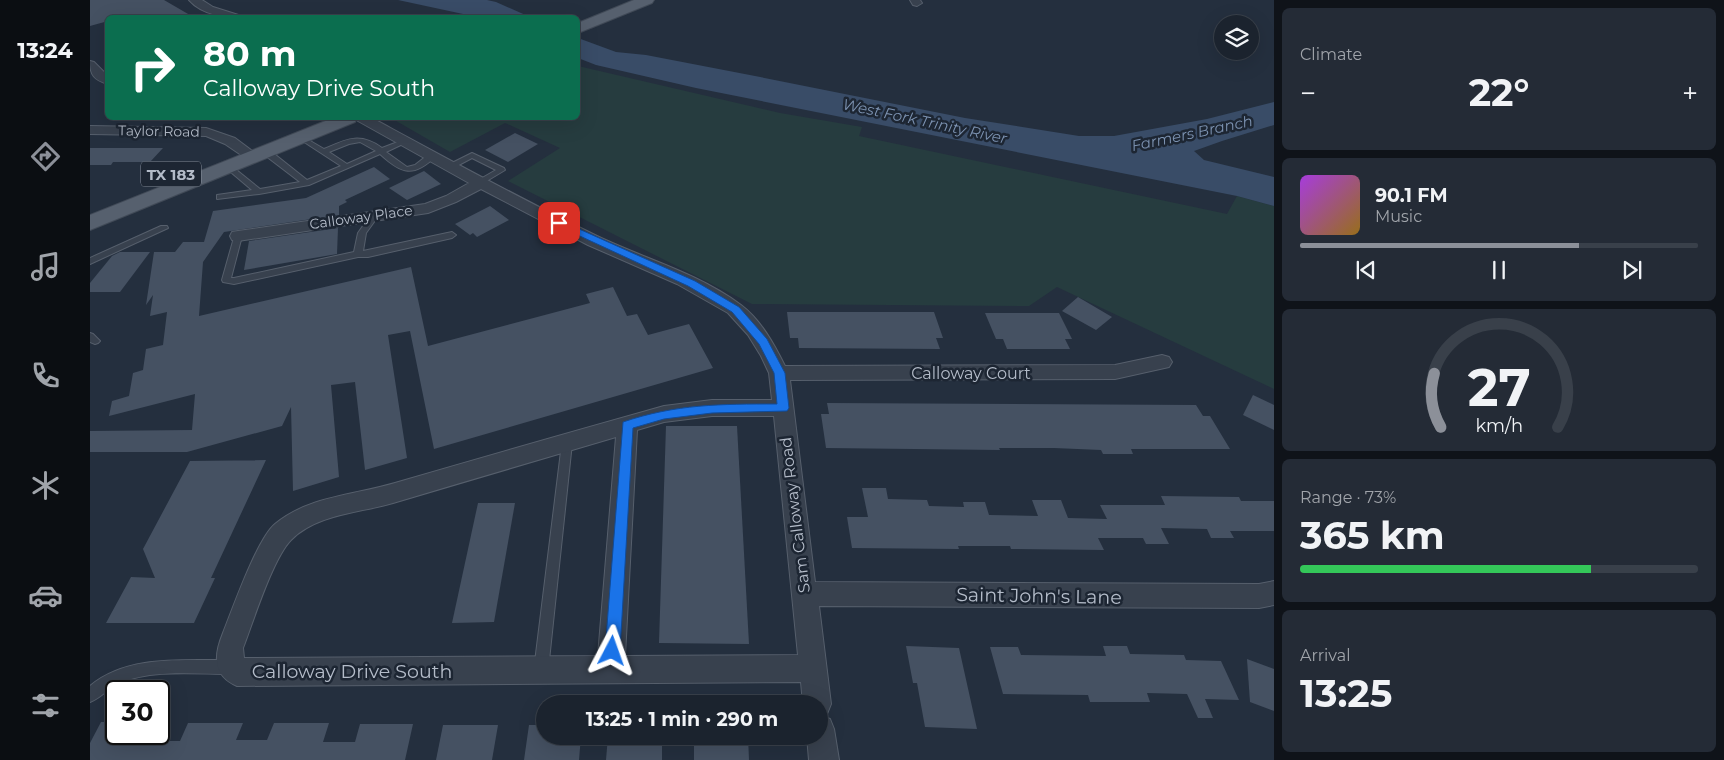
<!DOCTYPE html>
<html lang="en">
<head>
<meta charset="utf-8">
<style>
  :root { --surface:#1b232e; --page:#242b36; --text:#f1f3f6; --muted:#a0a4aa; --line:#39404a; --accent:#8c9099 }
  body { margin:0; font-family:Montserrat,sans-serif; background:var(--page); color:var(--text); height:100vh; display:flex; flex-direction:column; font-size:19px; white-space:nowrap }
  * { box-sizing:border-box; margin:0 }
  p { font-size:16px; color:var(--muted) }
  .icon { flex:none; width:28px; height:28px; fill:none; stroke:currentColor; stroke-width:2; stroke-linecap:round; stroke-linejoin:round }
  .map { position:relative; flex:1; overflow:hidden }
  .details { display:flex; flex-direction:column; gap:8px; padding:8px; background:#0f1319; width:450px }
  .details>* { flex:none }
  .top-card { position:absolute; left:15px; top:15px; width:475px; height:105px; border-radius:8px; box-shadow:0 5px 20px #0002,0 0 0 1px var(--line); background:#0b6e4f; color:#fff; overflow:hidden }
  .controls { position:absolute; left:1124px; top:15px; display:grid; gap:10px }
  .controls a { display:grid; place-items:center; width:45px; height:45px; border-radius:50%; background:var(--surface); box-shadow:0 5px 20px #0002,0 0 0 1px var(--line); font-size:25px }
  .speed { position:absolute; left:15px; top:680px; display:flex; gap:10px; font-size:25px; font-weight:700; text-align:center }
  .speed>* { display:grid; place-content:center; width:65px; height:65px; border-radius:50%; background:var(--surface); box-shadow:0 5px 20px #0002,0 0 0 1px var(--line); line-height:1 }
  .speed .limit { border:2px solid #111; border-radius:8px; background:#fff; color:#111 }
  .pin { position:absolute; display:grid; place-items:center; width:42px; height:42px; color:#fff; margin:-21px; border-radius:10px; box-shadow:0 2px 8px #0006 }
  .me { position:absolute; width:55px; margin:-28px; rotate:4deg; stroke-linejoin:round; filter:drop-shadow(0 0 4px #0008) }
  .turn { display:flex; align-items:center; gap:18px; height:105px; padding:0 15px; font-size:22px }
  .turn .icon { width:65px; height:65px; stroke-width:2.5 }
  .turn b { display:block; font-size:35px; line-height:42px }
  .big { font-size:38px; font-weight:700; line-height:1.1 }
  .details .card { flex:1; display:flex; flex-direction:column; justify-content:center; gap:8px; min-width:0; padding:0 18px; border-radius:8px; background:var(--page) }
  .details .dial { align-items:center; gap:0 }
  .dial svg { height:130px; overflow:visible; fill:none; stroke:var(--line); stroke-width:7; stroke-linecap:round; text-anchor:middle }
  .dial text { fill:var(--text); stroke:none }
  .song { display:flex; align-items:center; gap:15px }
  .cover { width:60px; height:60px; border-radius:8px; background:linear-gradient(135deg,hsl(280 70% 55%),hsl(40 70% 35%)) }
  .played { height:5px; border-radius:2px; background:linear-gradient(90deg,var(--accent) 70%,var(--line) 70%) }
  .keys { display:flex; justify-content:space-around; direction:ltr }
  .heat { display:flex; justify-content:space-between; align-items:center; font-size:28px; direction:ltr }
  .charge { height:8px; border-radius:4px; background:linear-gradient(90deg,#34c759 73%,var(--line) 0) }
  .trip { position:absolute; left:446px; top:695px; width:292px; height:50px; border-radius:25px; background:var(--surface); box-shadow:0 5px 20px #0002,0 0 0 1px var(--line); font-weight:700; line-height:50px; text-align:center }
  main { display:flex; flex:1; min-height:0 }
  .dock { display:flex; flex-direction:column; width:90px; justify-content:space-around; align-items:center; background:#0b0e12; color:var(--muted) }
  .dock .icon { width:35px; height:35px }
  .dock .selected { color:var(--accent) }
  .dock b { font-size:22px; color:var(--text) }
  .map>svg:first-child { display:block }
</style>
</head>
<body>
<main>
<nav class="dock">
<b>13:24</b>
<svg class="icon selected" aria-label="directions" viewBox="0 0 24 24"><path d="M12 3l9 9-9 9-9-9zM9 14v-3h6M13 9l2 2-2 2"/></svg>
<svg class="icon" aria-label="music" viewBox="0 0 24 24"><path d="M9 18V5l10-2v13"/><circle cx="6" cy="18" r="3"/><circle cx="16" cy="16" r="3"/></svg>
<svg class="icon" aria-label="phone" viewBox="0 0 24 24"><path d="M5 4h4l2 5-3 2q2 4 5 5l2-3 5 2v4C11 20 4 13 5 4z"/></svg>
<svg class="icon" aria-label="climate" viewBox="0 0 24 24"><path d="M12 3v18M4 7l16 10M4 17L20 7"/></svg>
<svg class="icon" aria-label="car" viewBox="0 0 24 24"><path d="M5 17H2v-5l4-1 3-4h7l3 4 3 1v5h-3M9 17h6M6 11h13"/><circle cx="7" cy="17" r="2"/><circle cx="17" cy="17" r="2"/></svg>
<svg class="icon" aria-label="filters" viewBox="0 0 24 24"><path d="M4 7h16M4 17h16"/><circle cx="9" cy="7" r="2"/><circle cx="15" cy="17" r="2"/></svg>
</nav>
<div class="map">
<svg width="1184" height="760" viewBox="0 0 1184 760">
  <rect width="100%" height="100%" fill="#242f3e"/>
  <polygon fill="#263c3f" points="488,66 690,113 772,127 769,136 1137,214 1147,196 1184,206 1184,389 967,287 939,306 662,304 418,181 470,148 415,123 360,152 301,118 488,118"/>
  <g fill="#394c67">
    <polygon points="308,0 397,0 406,2 440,17 387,17"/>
    <polygon points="488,38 526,52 556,55 665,76 875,118 989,136 1024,136 1117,119 1184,102 1184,125 1132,141 1104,151 1114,160 1184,177 1184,206 1147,196 606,88 506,65 488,58"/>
  </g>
  <g fill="#455162">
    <polygon points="0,0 74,0 105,18 18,18 18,21 0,26"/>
    <polygon points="425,133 448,144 418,162 395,150"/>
    <polygon points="0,148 73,148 60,162 23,162 21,165 0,165"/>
    <polygon points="284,167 300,179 255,200 257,202 249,206 249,215 134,232 113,262 109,316 321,267 338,346 500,303 496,294 523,287 537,316 547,314 558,335 599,324 623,368 344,449 320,331 298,335 317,458 275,470 265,382 241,385 249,477 203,491 201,407 192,426 97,452 0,452 0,431 102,430 105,394 19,416 22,401 39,396 43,373 53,370 56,349 73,345 77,312 60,316 63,295 56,305 64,252 85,252 93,242 114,242 123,211 216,198"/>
    <polygon points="334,171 351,184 317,200 299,188"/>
    <polygon points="400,206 419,220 387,237 383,233 380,235 365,224"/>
    <polygon points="248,228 247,254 154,270 159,241"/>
    <polygon points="30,252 60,252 30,292 0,292 0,283 22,256"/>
    <polygon points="988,297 1022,317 1006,330 972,311"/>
    <polygon points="697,312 844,312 853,338 846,338 850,349 709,348 708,338 700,338"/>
    <polygon points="895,313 969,313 982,339 975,339 980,349 917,349 913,339 906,339"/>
    <polygon points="1163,395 1184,405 1184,430 1153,415"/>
    <polygon points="737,403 1106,405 1113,416 1120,416 1140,449 1041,449 1043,454 1013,454 1011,450 964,448 909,448 910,450 736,448 731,414 739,414"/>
    <polygon points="576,426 647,426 659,644 569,643"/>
    <polygon points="176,460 121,578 125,578 104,623 16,623 41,577 65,578 53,549 100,461"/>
    <polygon points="772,488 796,488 798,499 837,500 839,506 874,507 873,502 895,502 899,515 948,516 942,500 971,500 978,518 1017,519 1010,505 1075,505 1071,496 1149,497 1151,501 1184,501 1184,531 1140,531 1144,538 1121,538 1117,529 1071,528 1079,544 1056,544 1053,538 1008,538 1014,550 921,549 920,546 868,546 869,549 762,548 757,517 778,517"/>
    <polygon points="388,503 425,503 404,622 362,623"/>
    <polygon points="816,646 869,648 887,729 835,727 827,683 823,683"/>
    <polygon points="1013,646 1037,646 1040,654 1094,655 1096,660 1131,661 1149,700 1115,699 1123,718 1108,718 1097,694 1057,693 1060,702 1000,702 998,695 913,694 900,647 928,647 931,655 1016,656"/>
    <polygon points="1157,659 1184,669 1184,711 1160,702"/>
    <polygon points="11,722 26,722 26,734 61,734 57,741 90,741 98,723 153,723 146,740 177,740 184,723 239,723 233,742 265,742 270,724 323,724 315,760 0,760 0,743"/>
    <polygon points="353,725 408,725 402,760 346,760"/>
    <polygon points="439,725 455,725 455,736 491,736 489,760 434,760"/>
    <polygon points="518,736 572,736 572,760 516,760"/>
    <polygon points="604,736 658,736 659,760 604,760"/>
  </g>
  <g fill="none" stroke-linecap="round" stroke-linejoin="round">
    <g stroke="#565f6c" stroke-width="2">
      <g id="lane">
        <path d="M 210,135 L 234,149 C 257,139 270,132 292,148 L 313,140 L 317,140 L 317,142 L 296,152 L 317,167 L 325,165 L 339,154 L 346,156 C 323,178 312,174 290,154 L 219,185 L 169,194 L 127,199 L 127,195 L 162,190 L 136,168 L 136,164 L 139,164 L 170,189 L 210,182 L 172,153 L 172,149 L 178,149 L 217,180 L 251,166 L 208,138 L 206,137 ZM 270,142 L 286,151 L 257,164 L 239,152 L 259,144 Z"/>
        <polygon points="382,153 414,168 415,170 390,185 386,183 387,181 406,170 382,158 363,168 357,168 356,166"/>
        <polygon points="282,213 288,213 289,215 276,233 273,251 362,232 366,235 362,238 278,257 268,257 144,284 133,282 132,280 145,234 151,234 152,236 141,278 144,278 264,252 268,233"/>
        <polygon points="71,226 77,226 78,228 0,264 0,258"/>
        <polygon points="0,333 3,334 10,341 8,343 5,344 0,342"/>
        <polygon points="477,439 481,440 482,443 458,670 456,675 451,677 446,675 444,670 472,443 473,440"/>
        <path d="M 140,660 L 145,662 L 147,667 L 145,672 L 140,674 C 105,674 62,669 29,683 C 18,688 11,698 0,702 L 0,686 C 38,654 94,661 140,660 Z"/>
      </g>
    </g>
    <g stroke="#565f6c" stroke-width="2">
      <g id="street">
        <path d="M 99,0 L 112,0 L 123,7 L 158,18 C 138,18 113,16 99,0 Z"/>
        <polygon points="820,0 830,0 832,3 827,6 823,5"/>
        <path d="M 0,61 L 4,62 L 18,76 L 18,84 C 4,80 0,75 0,61 Z"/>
        <path d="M 266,118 L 282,118 C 356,158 431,199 507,236 C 555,259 608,273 651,305 C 671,320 684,344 695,366 L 1025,365 L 1072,355 L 1079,357 L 1082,362 L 1079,367 L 1025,379 L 700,380 L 725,582 L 1169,584 L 1184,581 L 1184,605 L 1169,608 L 729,606 L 741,704 L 737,714 L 732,716 L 740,719 L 744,729 L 749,760 L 719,760 L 717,736 L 730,736 L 730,704 L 713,704 L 711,682 L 147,686 C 122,675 124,655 133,633 C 143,608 167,539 185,524 C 219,496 265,495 305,483 C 395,457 484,431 574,406 L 622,400 L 682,400 L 679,373 L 671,356 L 658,335 L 638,313 L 587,284 L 498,245 L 391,189 L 366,202 L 338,213 L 148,241 L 142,240 L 140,236 L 142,232 L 148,231 L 335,204 L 356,196 L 379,183 L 268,121 ZM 622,416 L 684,416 L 708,655 L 535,656 L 547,430 L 574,422 ZM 526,437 L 508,656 L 154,658 L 153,648 C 163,622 183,558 201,540 C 227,514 269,513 303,503 C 377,481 451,459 526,437 Z"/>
        <polygon points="0,126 116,128 145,138 169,156 167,159 157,159 135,144 116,136 0,134"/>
      </g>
    </g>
    <g stroke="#414a57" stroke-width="2">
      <g id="primary">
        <polygon points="544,0 564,0 562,3 488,33 488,23"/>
        <polygon points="243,118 267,118 265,122 0,230 0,215"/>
      </g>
    </g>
    <use href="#lane" fill="#38414e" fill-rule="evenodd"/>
    <use href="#street" fill="#38414e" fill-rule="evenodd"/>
    <use href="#primary" fill="#56606e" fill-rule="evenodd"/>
  </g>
  <path fill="#1a73e8" stroke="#114b97" d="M 469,220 L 605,281 L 649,307 L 677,339 L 695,373 L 699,408 L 697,411 L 622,413 L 574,419 L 543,428 L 530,651 L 528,656 L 522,658 L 517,656 L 515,651 L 533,422 C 586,404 631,404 687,404 L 684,373 L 669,344 L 642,312 L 598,286 L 466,225 L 465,223 Z"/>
  <g text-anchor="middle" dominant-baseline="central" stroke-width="5" stroke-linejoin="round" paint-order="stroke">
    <g font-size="14" fill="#b4bcc9" stroke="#1d2633">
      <text transform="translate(69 131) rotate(1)">Taylor Road</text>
      <text transform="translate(271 217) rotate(-8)">Calloway Place</text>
    </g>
    <g font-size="15" font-style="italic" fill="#7c92b1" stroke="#1d2633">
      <text transform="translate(835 121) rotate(12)">West Fork Trinity River</text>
      <text transform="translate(1102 133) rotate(-12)">Farmers Branch</text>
    </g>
    <rect fill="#1d2633" stroke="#878f9c" stroke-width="1" x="51" y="161.5" width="60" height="25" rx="4"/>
    <g font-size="15" font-weight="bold" fill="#b4bcc9">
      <text x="81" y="174">TX 183</text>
    </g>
    <g font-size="16" fill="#b4bcc9" stroke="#1d2633">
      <text x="881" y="373">Calloway Court</text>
      <text transform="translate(705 515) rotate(-97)">Sam Calloway Road</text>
    </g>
    <g font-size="19" fill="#b4bcc9" stroke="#1d2633">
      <text transform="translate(949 596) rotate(1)">Saint John's Lane</text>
      <text x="262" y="671">Calloway Drive South</text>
    </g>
  </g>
</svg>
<div class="controls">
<a><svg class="icon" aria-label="layers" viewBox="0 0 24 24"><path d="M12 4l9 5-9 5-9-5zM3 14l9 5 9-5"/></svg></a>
</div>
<div class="speed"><div class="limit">30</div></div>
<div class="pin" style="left:469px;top:223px;background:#d93025"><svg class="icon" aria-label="arrive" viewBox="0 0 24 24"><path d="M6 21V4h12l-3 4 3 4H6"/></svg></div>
<svg class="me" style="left:522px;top:651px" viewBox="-20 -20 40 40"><path d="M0-17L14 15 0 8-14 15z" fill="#1a73e8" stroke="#fff" stroke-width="4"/></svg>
<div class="trip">13:25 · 1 min · 290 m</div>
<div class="top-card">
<div class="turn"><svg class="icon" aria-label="right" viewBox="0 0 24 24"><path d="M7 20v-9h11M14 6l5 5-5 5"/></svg><div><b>80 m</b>Calloway Drive South</div></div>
</div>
</div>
<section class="details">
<div class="card"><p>Climate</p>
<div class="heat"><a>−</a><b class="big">22°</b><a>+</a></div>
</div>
<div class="card">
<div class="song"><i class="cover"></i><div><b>90.1 FM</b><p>Music</p></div></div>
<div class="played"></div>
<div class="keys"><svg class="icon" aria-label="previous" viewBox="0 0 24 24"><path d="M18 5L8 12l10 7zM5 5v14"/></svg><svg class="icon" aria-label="pause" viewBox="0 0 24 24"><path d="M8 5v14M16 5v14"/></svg><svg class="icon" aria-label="next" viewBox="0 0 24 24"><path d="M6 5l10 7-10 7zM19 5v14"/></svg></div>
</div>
<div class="card dial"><svg viewBox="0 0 100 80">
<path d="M14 69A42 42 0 1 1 86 69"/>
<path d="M14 69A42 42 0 0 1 10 36" stroke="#8c9099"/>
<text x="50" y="56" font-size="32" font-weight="700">27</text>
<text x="50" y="72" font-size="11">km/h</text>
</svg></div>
<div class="card"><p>Range · 73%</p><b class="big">365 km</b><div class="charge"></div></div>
<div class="card"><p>Arrival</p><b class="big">13:25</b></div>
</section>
</main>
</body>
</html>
